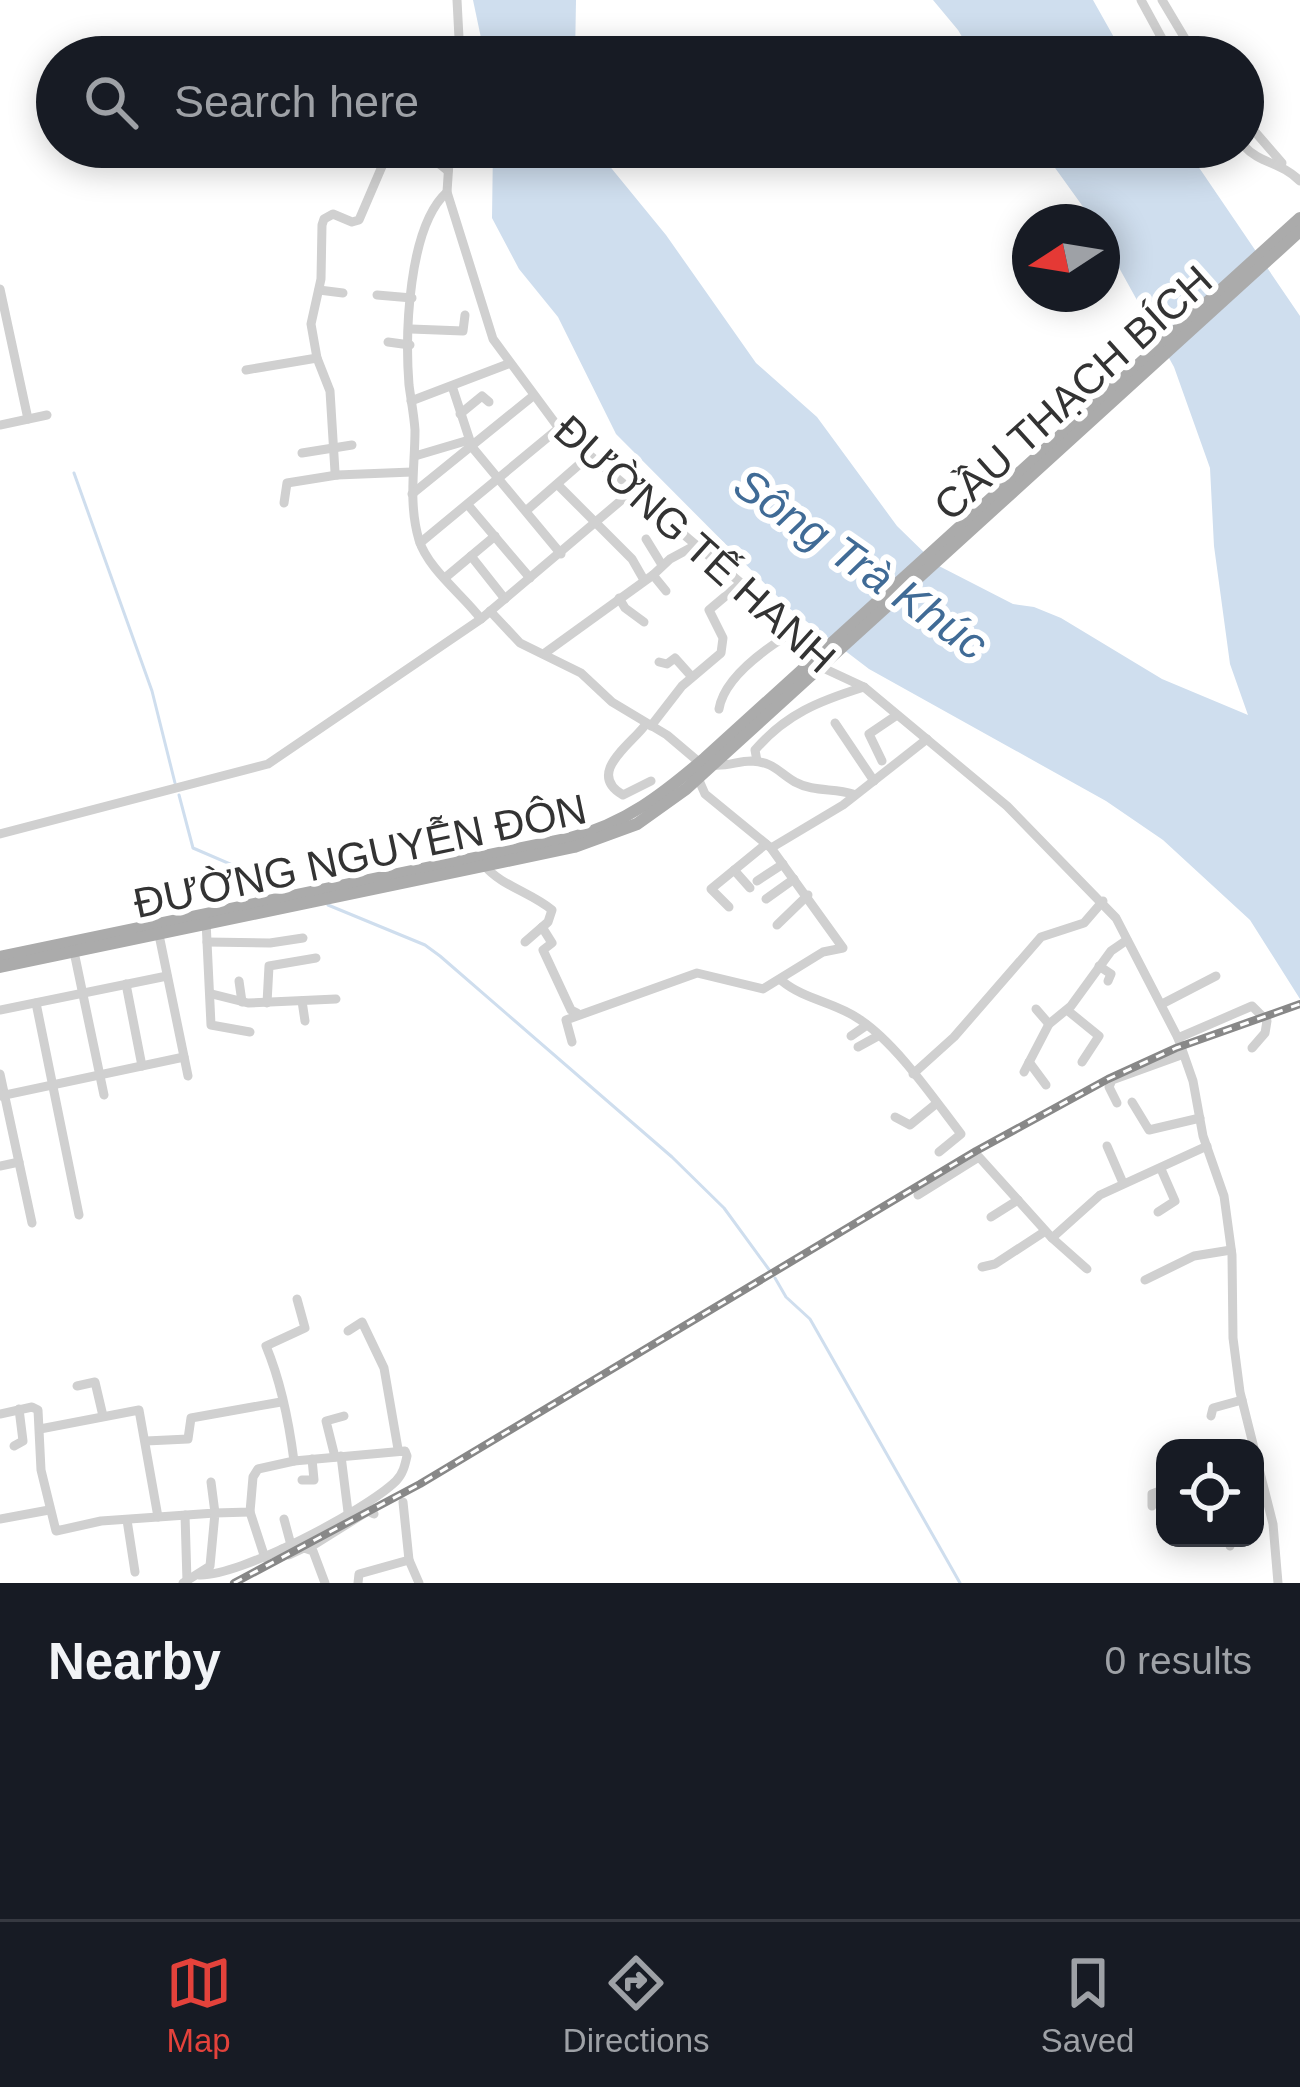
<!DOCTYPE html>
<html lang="en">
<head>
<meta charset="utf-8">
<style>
	:root { --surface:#171b24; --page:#242831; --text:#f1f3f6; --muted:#9ea1a6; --line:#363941; --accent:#e4423b }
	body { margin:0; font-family:Arial,sans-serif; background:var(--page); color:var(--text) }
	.controls { position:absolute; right:36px; bottom:36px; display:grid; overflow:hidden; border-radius:24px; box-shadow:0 6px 30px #0003 }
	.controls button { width:108px; height:108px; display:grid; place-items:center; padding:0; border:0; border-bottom:3px solid var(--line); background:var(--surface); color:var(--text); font:60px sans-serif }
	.compass { position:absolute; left:1012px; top:204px; width:108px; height:108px; border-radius:50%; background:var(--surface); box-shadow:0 6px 30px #0003; rotate:258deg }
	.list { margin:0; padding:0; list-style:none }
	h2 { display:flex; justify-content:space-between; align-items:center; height:156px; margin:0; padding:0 48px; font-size:51px }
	h2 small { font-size:39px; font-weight:400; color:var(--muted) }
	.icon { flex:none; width:66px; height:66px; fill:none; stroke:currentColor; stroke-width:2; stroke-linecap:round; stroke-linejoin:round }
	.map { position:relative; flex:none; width:1300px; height:1583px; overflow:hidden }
	.search { position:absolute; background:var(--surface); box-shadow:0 6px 30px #0003; left:36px; right:36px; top:36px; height:132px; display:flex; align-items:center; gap:30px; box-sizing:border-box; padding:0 42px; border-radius:66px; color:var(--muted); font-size:45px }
	.sheet { height:336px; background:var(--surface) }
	nav { display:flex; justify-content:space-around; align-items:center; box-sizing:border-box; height:168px; border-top:3px solid var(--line); background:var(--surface); font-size:33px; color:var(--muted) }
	nav a { display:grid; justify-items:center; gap:6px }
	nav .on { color:var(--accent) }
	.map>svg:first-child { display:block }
	.water { fill:#cfdeee }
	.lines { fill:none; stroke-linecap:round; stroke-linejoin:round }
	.stream { stroke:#cfdeee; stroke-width:3 }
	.minor { stroke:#d0d0d0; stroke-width:9 }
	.major { stroke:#ababab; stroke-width:12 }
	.rail-casing { stroke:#888; stroke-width:8 }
	.rail { stroke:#fff; stroke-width:3; stroke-dasharray:9; stroke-linecap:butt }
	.labels { text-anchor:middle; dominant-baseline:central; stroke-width:12; stroke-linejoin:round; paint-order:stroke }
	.street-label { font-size:42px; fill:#333; stroke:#fff }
	.water-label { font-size:45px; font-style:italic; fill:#406b96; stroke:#fff }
</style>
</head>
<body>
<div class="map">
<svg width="1300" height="1583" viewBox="0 0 1300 1583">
	<rect width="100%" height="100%" fill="#fff"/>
	<g class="water">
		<polygon points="473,0 576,0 575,57 485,57"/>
		<polygon points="933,0 1093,0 1125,57 974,57 958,30"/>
		<polygon points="493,147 594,147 666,235 756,363 817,417 897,526 937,565 1013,604 1034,607 1061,618 1162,679 1248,715 1230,664 1214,546 1210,468 1174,367 1102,237 1102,222 1094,222 1040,147 1185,147 1300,316 1300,999 1250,920 1163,840 1106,801 869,669 789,608 616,434 558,317 519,269 492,218"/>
	</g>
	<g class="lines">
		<g class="stream">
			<polyline points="74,473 152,691 175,783"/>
			<polyline points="179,795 193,848 286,888"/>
			<polyline points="328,905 425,945 440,956 672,1157 724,1208 770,1271"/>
			<polyline points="775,1278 786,1297 810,1319 960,1583"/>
		</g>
		<g class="minor">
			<polyline points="457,0 460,57"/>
			<polyline points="1141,0 1172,57"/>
			<polyline points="1162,0 1196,57"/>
			<polyline points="1243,118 1282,163"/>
			<path d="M1243 145C1261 165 1280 161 1300 181"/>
			<polyline points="450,147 447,192 493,339 561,431 766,604 821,667 864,687 1007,806 1116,918 1178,1038 1193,1081 1203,1136 1224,1196 1232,1255 1233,1338 1240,1392 1254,1448"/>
			<path d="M447 192C408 227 405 334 409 385 411 400 414 415 415 430 415 467 408 503 419 540 428 569 463 595 481 619"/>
			<polyline points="0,289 28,419"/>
			<polyline points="319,290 343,293"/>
			<polyline points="377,295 412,298"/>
			<polyline points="411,329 463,331 465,315"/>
			<polyline points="388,342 410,345"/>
			<polyline points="246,370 317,358"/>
			<polyline points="452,386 472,447 561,554"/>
			<polyline points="411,401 508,364"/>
			<polyline points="460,414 482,396 489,402"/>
			<polyline points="0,425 47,415"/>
			<polyline points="302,453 352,445"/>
			<polyline points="415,456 469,440"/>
			<path d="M412 472 337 475 335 472 330 391 317 358 311 324 321 279 322 225 324 219 333 214 352 222 359 220 389 150C411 144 431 156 448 171"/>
			<polyline points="558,485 632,559 644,580"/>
			<polyline points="412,494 533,396"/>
			<polyline points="284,503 287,483 337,475"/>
			<polyline points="468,505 530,578"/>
			<polyline points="527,510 589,456"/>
			<polyline points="646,539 662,565"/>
			<polyline points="420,543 559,428"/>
			<polyline points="471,556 505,599"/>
			<polyline points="653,575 666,591"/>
			<polyline points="446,577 495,536"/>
			<polyline points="619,598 625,608 644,622"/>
			<polyline points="490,611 520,643 581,673 612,702 667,735 700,763"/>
			<polyline points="545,653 653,575 670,559 696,545"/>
			<polyline points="659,662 667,664 675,658 692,677"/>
			<path d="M719 709C724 678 765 649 791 633"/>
			<polyline points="835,723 874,781"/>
			<path d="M646 724C632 744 585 773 623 795L651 781"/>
			<polyline points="651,726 682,686 721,653 723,638 709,610 741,583"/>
			<path d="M757 761 755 750C786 714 819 701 864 687"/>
			<polyline points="882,761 869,734 897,715"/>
			<path d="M712 765C726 767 738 761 751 761 774 762 778 772 795 782 813 792 834 788 853 794"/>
			<polyline points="0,834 268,764 481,619 631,492"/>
			<polyline points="771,848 843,805 927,739"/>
			<path d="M485 866C500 885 532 893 552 910L548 922 525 942"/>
			<polyline points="734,870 750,888"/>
			<polyline points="757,881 783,864"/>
			<polyline points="766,899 794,879"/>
			<polyline points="729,907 711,889 766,844"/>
			<polyline points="206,921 211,1025 250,1032"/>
			<polyline points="777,925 808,895"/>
			<polyline points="542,927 552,943 543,950 571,1010 577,1013"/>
			<polyline points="158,930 188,1076"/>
			<polyline points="207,942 270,943 303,938"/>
			<polyline points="73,947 104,1095"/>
			<polyline points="1099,966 1111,974 1108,981"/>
			<polyline points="239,981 242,1002"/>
			<path d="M782 981C805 1000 835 1002 859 1019 896 1043 934 1099 961 1134L939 1152"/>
			<polyline points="126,984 142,1066"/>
			<polyline points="212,994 248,1003 336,999"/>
			<polyline points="302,1001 305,1021"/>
			<polyline points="36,1003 79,1215"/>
			<polyline points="267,1003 269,966 316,958"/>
			<polyline points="1162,1004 1216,976"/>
			<polyline points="1036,1009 1049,1024"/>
			<polyline points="0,1010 167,976"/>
			<polyline points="1067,1010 1099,1036 1082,1062"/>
			<polyline points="851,1036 867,1025"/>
			<polyline points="1178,1038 1252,1006 1267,1021 1265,1033 1252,1048"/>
			<polyline points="572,1042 566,1020 697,973 763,989 823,952 843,948 771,848 705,794 698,778"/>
			<polyline points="858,1047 878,1036"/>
			<polyline points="1029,1062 1046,1085"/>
			<polyline points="1024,1072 1049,1024 1071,1006 1111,951 1127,940"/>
			<polyline points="0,1074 32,1223"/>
			<polyline points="913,1074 954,1037 1041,937 1084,923 1103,901"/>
			<polyline points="0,1096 184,1057"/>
			<polyline points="1132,1102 1149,1130 1200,1118"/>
			<polyline points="1117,1103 1109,1087 1112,1080 1181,1055"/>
			<polyline points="895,1117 910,1125 937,1103"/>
			<polyline points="1107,1146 1123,1183"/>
			<polyline points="0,1166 19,1162"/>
			<polyline points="918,1195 979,1157 1052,1238 1100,1195 1207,1146"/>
			<polyline points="1158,1212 1175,1201 1161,1169"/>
			<polyline points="991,1217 1018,1200"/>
			<polyline points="1052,1238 1087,1269"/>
			<polyline points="982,1267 995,1264 1044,1232"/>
			<polyline points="1145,1280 1194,1256 1231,1250"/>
			<polyline points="348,1331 362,1322 384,1368 398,1449"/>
			<polyline points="77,1386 95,1382 103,1416"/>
			<polyline points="0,1414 32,1407 38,1410 41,1470 56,1531 101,1521 215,1513 211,1482"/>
			<polyline points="1211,1416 1213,1408 1242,1400"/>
			<polyline points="40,1429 139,1410 158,1517"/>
			<polyline points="146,1441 188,1439 191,1418 281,1402"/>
			<polyline points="14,1446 23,1441 19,1409"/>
			<polyline points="1255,1453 1273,1524 1278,1583"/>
			<polyline points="341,1456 348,1512"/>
			<polyline points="335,1457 326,1421 344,1416"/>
			<path d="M294 1461C289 1422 281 1382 266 1346L305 1328 297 1299"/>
			<polyline points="302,1480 314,1480 312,1459"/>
			<polyline points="403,1502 409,1560 419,1583"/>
			<polyline points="1152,1506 1152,1494 1165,1489"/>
			<polyline points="250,1512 265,1558"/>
			<polyline points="185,1515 187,1581"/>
			<polyline points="0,1519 49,1510"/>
			<polyline points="284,1519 291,1545"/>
			<polyline points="127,1520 135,1572"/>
			<polyline points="1229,1538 1230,1546"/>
			<polyline points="1199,1542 1211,1538"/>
			<polyline points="309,1548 368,1511 374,1514"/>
			<polyline points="282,1549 289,1555 304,1548 313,1551 325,1583"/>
			<path d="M183 1583 210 1566 215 1513 250 1512 253 1477 258 1469 294 1461 405 1451 407 1456C405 1465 403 1474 396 1481 365 1511 239 1577 199 1575"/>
			<polyline points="358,1583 359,1574 409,1560"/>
		</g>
		<g class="major">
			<path d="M0 957 570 838C625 824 663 794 705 758L1300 218"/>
			<polyline points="0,967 574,847 637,824 686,789 1300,231"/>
		</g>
		<g class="rail-casing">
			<polyline id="rail" points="234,1583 420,1484 976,1151 1108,1079 1176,1048 1300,1004"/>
		</g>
		<use href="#rail" class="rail"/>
	</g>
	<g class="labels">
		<g class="street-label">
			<text transform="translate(1073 393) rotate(-42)">CẦU THẠCH BÍCH</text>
			<text transform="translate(695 544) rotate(42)">ĐƯỜNG TẾ HANH</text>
			<text transform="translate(360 856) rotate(-12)">ĐƯỜNG NGUYỄN ĐÔN</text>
		</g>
		<g class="water-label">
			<text transform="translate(861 564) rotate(35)">Sông Trà Khúc</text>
		</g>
	</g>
</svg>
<div class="controls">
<button><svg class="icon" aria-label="locate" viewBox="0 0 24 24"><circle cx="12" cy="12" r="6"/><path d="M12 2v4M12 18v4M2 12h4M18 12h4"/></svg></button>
</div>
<svg class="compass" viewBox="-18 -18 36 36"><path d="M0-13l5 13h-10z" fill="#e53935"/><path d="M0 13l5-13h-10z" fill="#9ea1a6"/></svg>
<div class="search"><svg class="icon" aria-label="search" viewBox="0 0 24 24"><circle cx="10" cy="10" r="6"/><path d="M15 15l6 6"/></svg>Search here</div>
</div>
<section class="sheet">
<h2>Nearby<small>0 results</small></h2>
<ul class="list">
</ul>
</section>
<nav>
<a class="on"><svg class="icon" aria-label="map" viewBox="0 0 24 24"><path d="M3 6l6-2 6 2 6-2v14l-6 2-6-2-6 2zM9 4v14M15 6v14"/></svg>Map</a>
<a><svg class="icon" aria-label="directions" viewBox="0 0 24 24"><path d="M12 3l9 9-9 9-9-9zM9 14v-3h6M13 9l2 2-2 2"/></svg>Directions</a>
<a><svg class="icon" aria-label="saved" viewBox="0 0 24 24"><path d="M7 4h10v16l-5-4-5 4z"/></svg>Saved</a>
</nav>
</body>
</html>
